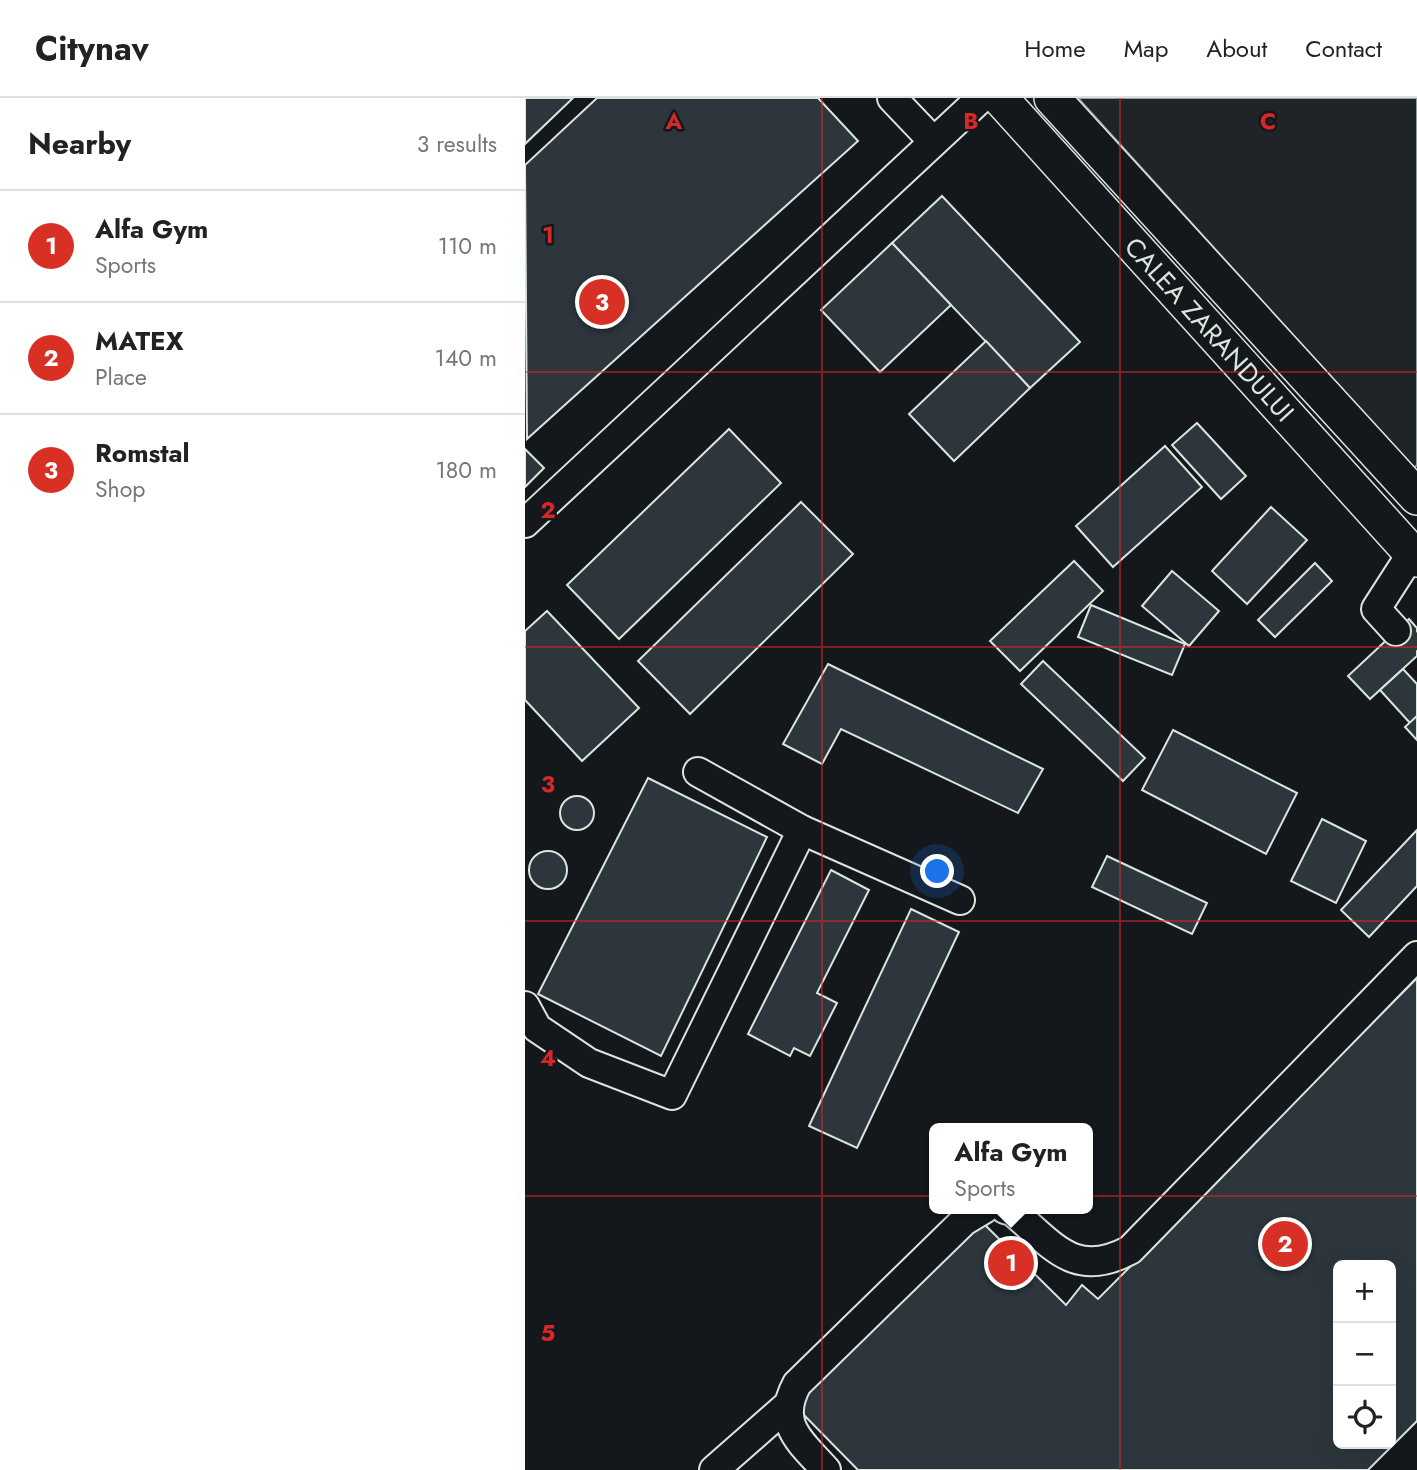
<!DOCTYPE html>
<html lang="en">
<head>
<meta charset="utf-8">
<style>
	:root { --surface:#fff; --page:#f6f6f6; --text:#222; --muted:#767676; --line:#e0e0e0; --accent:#d93025 }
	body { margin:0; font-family:Jost,sans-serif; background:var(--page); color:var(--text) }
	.controls { position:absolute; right:21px; bottom:21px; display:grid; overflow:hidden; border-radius:10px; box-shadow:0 7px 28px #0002 }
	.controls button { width:63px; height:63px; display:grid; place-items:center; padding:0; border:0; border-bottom:2px solid var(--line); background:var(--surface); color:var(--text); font:35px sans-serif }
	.you { position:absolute; left:413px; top:774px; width:24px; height:24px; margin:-18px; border:5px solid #fff; border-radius:50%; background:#1a73e8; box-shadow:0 0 0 10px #1a73e833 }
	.badge { display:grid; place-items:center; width:46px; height:46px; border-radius:50%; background:var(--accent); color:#fff; font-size:23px; font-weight:700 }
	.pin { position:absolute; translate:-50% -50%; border:4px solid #fff; box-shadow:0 2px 7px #0006 }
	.popup { position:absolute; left:404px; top:1025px; width:164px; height:91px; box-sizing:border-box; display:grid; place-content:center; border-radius:10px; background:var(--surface); filter:drop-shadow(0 2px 5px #0005); font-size:23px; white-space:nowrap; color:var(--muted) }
	.popup b { font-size:26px; color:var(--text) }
	.popup::after { content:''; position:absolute; left:50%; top:100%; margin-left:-14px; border:14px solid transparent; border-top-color:var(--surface) }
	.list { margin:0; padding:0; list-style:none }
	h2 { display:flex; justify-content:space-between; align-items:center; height:91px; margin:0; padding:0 28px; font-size:30px }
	h2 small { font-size:23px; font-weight:400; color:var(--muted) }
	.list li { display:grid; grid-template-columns:46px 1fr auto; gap:21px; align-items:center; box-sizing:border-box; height:112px; padding:0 28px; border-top:2px solid var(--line) }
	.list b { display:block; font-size:26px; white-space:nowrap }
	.list p { margin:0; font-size:23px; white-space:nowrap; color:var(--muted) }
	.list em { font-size:23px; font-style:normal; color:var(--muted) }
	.icon { flex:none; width:38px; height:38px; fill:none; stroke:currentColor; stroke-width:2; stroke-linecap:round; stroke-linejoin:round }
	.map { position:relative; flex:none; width:892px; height:1372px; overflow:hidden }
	header { display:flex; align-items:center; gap:42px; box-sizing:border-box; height:98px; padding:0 35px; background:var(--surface); border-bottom:2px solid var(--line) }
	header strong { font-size:33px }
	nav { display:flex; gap:38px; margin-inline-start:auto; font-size:24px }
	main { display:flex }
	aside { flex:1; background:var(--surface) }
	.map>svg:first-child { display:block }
	.green { fill:#202428; stroke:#939e99; stroke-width:2 }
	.building { fill:#2c363c; stroke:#d8e6dc; stroke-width:2; fill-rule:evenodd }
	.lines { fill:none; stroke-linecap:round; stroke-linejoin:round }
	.minor-tunnel { stroke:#313739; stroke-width:28; stroke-dasharray:28 14; stroke-linecap:butt }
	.minor-casing { stroke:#d8e6dc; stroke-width:32 }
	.major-casing { stroke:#d8e6dc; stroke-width:38 }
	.minor { stroke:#14181c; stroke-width:28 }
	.major { stroke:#14181c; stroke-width:35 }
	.grid { fill:none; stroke:#d62828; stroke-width:2; stroke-opacity:0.55 }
	.labels { text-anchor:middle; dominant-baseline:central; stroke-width:5; stroke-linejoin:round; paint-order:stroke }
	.street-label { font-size:26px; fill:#d8e6dc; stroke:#14181c }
	.grid-label { font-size:23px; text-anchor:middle; font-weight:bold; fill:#d62828; stroke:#14181c; stroke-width:5; stroke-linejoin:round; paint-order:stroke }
</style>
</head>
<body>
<header>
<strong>Citynav</strong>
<nav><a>Home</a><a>Map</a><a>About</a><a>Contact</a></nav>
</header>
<main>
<aside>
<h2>Nearby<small>3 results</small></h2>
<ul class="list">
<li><span class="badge">1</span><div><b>Alfa Gym</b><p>Sports</p></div><em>110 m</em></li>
<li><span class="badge">2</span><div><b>MATEX</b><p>Place</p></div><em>140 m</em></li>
<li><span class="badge">3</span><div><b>Romstal</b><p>Shop</p></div><em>180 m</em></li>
</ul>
</aside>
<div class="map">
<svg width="892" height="1372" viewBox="0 0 892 1372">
	<rect width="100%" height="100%" fill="#14181c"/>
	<polygon class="green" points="553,0 892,0 892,367 889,370"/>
	<g class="building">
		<polygon points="0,0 48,0 0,46"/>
		<polygon points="72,0 293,0 333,43 2,341 0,67"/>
		<polygon points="417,98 555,244 505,290 367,145"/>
		<polygon points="367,145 426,207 355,274 296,212"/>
		<polygon points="461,243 505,290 429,363 384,316"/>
		<polygon points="672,325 721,378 696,401 647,347"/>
		<polygon points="204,331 256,385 94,541 42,487"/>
		<polygon points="640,348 677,389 588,469 551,428"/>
		<polygon points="0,351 19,370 0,389"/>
		<polygon points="276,404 328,456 165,616 113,563"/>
		<polygon points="746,409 782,442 722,506 687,473"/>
		<polygon points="549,463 578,493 495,573 465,543"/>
		<polygon points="790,465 807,483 750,539 733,522"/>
		<polygon points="647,473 694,513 664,548 617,508"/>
		<polygon points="566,507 660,546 647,577 553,539"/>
		<polygon points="22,513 114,610 57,663 0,602 0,533"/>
		<polygon points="884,521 892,530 892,558 845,601 823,578"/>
		<polygon points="518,563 620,660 598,683 496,586"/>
		<polygon points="303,566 518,671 493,715 316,631 297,666 258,646"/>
		<polygon points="878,571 892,586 892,618 885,625 855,592"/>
		<polygon points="892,618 892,642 880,629"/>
		<polygon points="648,632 772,695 741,756 617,692"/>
		<polygon points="123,680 242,739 136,958 13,896"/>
		<circle cx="52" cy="715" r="17"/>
		<polygon points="797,721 841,743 811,805 766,783"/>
		<polygon points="892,732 892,788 844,839 816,812"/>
		<circle cx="23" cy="772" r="19"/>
		<polygon points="582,758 682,805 667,836 567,789"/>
		<polygon points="306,772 344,792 292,895 312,905 285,958 269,950 265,958 223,936"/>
		<polygon points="386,811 434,834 332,1050 284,1028"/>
		<path d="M892 880V1323L843 1372H333L269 1307 457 1124 541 1207 557 1187 573 1201ZM813 1167H866V1346H813Z"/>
	</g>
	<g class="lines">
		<polyline class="minor-tunnel" points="871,533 892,555"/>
		<g class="minor-casing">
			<g id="minor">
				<polyline points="367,0 408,43"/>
				<polyline points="0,425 456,0"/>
				<polyline points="871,533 851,511 887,455"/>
				<polyline points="173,674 277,732 435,802"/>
				<polyline points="0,908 12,930 64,965 147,997 277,732"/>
				<path d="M480 1111 487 1113C528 1147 549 1182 605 1152L892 858"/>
				<polyline points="189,1372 263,1307"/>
				<path d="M301 1372C276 1344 250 1326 272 1286L439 1123 459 1111"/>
			</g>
		</g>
		<g class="major-casing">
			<g id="major">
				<path id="s1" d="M475 0 892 461"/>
				<polyline points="527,0 892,399"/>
			</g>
		</g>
		<use href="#minor" class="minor"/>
		<use href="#major" class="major"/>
	</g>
	<path class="grid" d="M297 0V1372M595 0V1372M0 274H892M0 549H892M0 823H892M0 1098H892"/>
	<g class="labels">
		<g class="street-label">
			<text stroke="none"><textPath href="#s1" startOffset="312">CALEA ZARANDULUI</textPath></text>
		</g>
	</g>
	<g class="grid-label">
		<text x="149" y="31">A</text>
		<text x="446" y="31">B</text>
		<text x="743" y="31">C</text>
		<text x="23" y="145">1</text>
		<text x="23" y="420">2</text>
		<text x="23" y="694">3</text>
		<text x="23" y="968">4</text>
		<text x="23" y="1243">5</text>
	</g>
</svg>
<div class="controls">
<button>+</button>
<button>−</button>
<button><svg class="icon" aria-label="locate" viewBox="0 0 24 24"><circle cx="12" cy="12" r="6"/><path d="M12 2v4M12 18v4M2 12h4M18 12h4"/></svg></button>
</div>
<div class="you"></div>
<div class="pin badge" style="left:486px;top:1165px">1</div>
<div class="popup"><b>Alfa Gym</b>Sports</div>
<div class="pin badge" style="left:760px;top:1146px">2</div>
<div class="pin badge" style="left:77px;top:204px">3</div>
</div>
</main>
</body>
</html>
